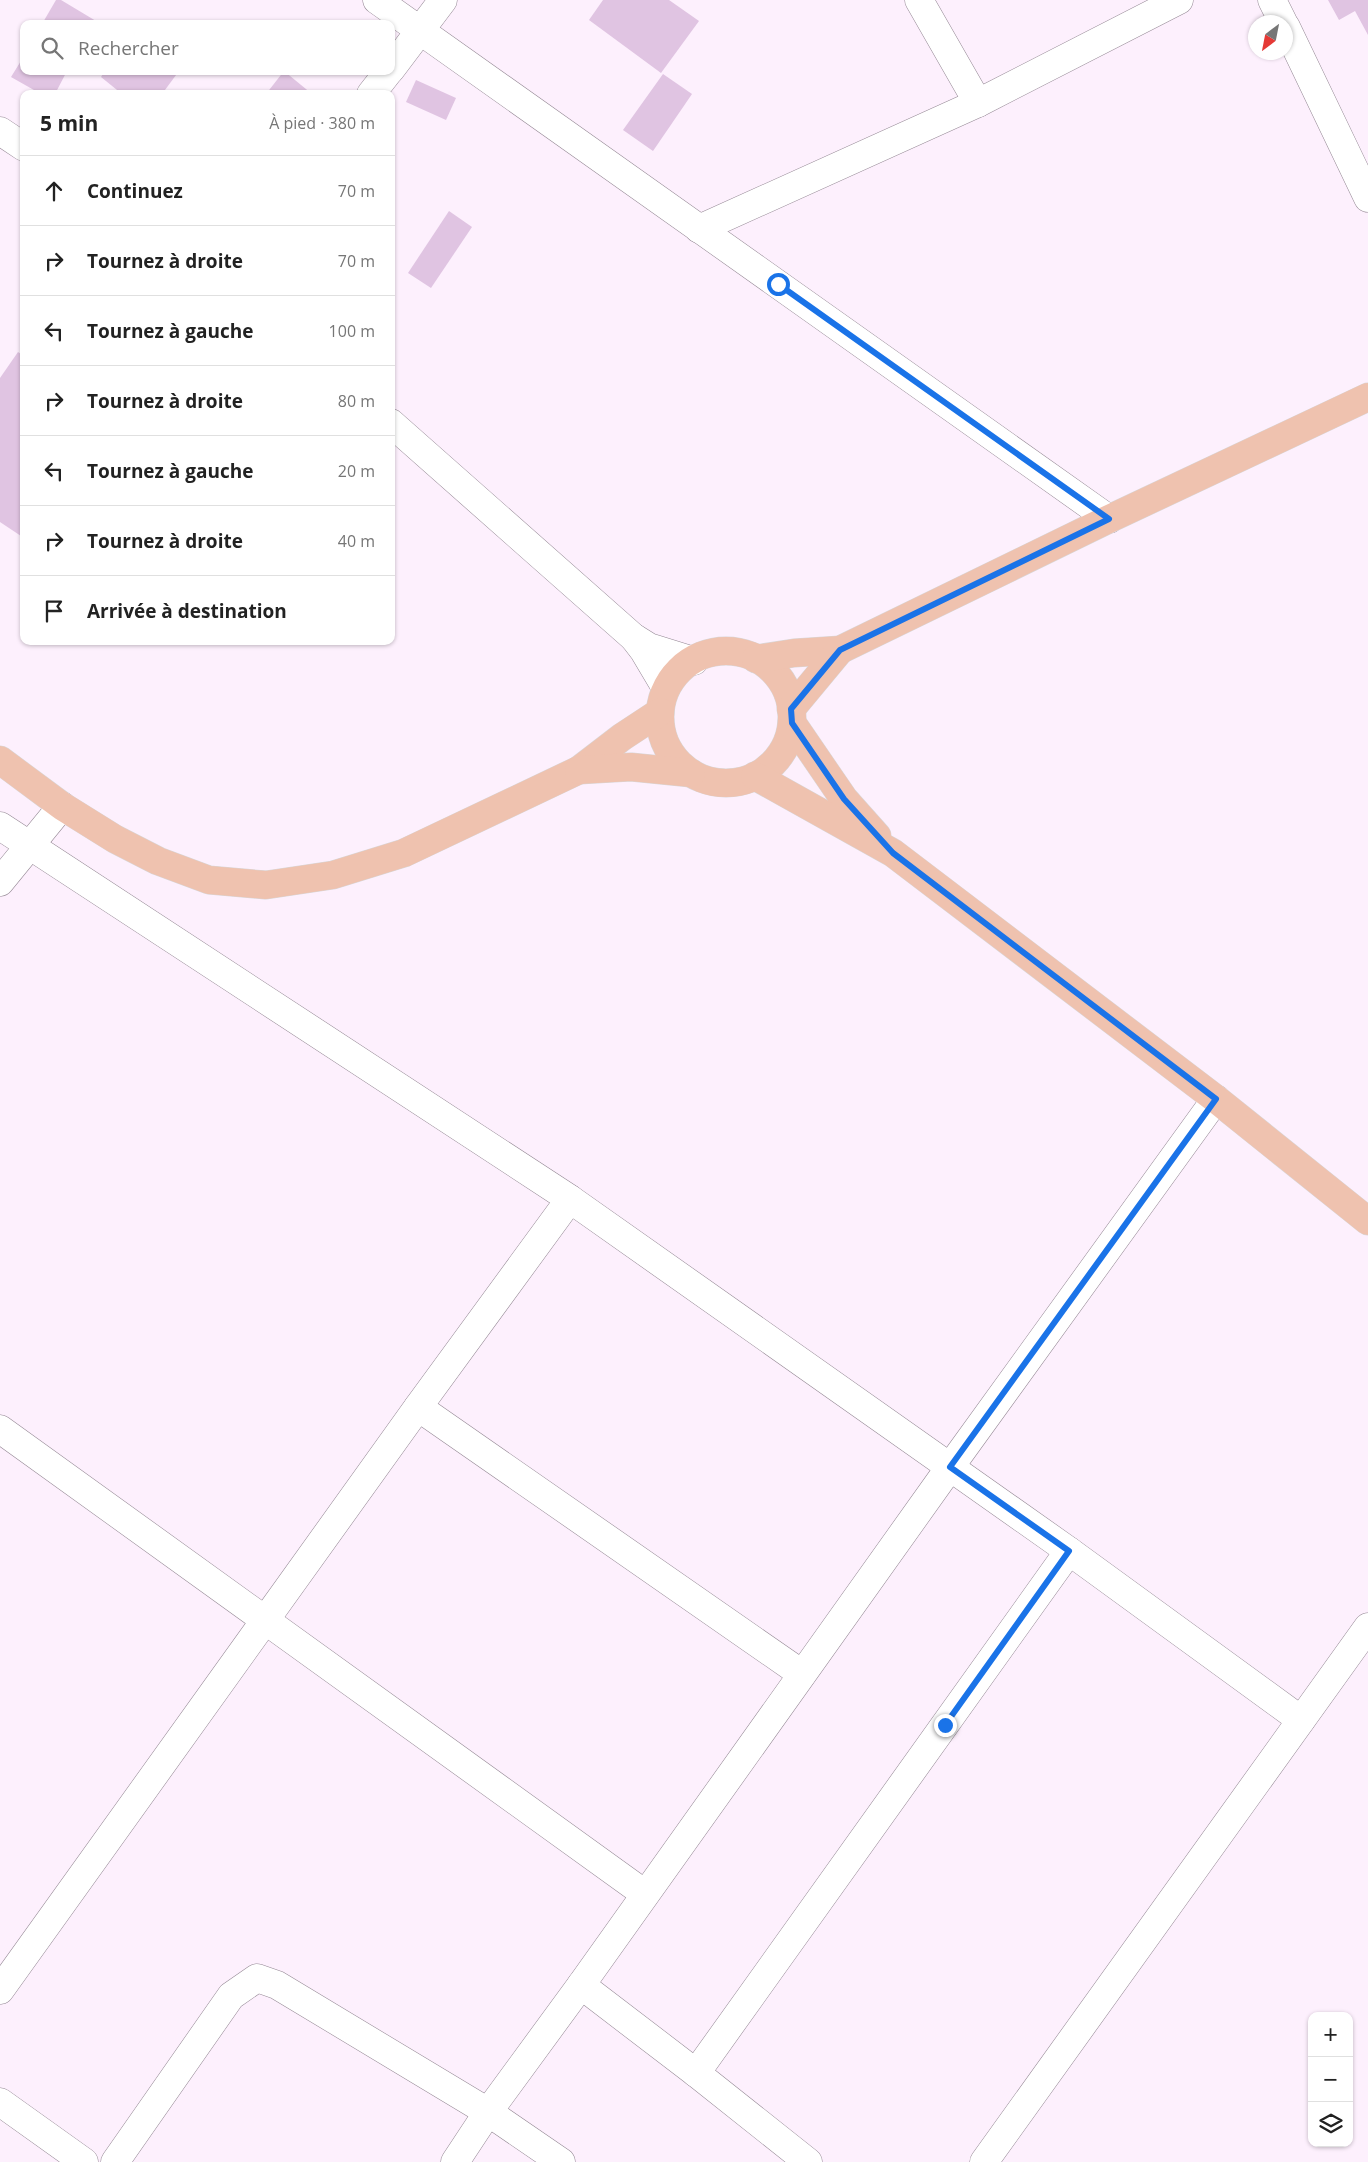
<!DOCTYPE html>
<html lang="fr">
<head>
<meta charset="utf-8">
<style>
	:root { --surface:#fff; --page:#f2f2f2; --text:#222; --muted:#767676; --line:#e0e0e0 }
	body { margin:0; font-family:"Open Sans",sans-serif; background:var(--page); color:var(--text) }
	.controls { position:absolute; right:15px; bottom:15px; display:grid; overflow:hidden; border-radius:10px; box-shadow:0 1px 4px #0004 }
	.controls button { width:45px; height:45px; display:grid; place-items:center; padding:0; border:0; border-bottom:1px solid var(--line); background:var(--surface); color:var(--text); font:25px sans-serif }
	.compass { position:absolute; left:1248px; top:15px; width:45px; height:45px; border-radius:50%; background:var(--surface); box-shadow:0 1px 4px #0004; rotate:212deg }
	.stop { position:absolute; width:15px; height:15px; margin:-11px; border:4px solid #1a73e8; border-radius:50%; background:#fff }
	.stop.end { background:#1a73e8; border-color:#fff; box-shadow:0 1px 5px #0008 }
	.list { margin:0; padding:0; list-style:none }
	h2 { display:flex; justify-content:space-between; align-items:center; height:65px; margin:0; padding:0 20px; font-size:21px }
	h2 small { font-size:16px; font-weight:400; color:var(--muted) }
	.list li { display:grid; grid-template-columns:32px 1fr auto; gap:15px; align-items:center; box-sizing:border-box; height:70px; padding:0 20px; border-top:1px solid var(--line) }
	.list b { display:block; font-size:19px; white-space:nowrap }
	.list em { font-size:16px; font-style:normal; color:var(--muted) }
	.icon { flex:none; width:28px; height:28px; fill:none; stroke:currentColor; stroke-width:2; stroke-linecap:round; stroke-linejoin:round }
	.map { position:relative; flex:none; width:1368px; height:2162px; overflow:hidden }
	.search { position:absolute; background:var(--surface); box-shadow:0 1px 4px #0004; left:20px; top:20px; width:375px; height:55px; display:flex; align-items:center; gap:12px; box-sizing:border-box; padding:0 18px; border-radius:10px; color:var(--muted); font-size:19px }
	.panel { position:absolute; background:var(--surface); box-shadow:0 1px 4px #0004; left:20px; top:90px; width:375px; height:555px; border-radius:10px }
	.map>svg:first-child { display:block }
	.building { fill:#e0c4e2 }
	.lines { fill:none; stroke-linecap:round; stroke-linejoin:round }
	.street-casing { stroke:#948894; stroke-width:29 }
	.primary-casing { stroke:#d8d7d8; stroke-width:29 }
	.street { stroke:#fff; stroke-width:28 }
	.primary { stroke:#efc2af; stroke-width:28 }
	.route { stroke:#1a73e8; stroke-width:6 }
</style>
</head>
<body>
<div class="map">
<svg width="1368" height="2162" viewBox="0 0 1368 2162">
	<rect width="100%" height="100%" fill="#fdf0fd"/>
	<g class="building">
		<polygon points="56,0 61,0 96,21 94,24 42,24"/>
		<polygon points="603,0 669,0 699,21 661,73 589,20"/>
		<polygon points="1328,0 1368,0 1368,35 1355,11 1339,20"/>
		<polygon points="24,56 24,71 67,71 55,94 41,94 11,77"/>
		<polygon points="105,71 179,71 162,94 122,94 101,77"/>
		<polygon points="284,71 312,94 266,94"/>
		<polygon points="663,74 692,94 653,151 623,130"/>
		<polygon points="416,80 456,98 446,120 406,102"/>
		<polygon points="449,211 472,227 431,288 408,273"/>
		<polygon points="18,352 24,356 24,538 0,522 0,378"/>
	</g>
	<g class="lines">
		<g class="street-casing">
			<g id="street">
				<polyline points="377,0 1109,519"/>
				<polyline points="919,0 978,103"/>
				<polyline points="1272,0 1283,22"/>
				<polyline points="1286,27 1368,198"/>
				<polyline points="391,69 443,0"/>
				<polyline points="371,94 389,71"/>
				<polyline points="0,131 24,147"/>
				<polyline points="699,229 978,103 1179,0"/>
				<polyline points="391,423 633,637 649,647 694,661"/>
				<polyline points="634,638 644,651 666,688"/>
				<polyline points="0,826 570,1199 1069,1551 1301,1720"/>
				<polyline points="0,882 62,806"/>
				<polyline points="418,1407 802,1674"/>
				<polyline points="0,1429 645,1894"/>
				<polyline points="581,1985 696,2073 808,2162"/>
				<polyline points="0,1990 418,1407 570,1199"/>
				<polyline points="696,2073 1069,1551"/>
				<polyline points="0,2102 84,2162"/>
				<polyline points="115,2162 231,1996 257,1978 277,1985 488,2112 561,2162"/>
				<polyline points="455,2162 488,2112 581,1985 950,1467 1216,1099"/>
				<polyline points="984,2162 1368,1627"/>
			</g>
		</g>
		<g class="primary-casing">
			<g id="primary">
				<circle cx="726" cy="717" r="66"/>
				<polyline points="756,659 794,653 840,650 1109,519 1368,397"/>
				<polyline points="791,709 840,650"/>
				<polyline points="792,723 844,799 877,836"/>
				<polyline points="0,760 62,806 115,839 158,861 209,880 266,885 333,875 404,853 579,770 622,737 660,712"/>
				<polyline points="579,770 631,767 691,773"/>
				<polyline points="755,776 893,853 1216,1099 1368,1221"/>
			</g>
		</g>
		<use href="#street" class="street"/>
		<use href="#primary" class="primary"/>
	</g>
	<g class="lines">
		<polyline class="route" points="778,284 1109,519 840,650 791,709 792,723 844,799 893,853 1216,1099 950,1467 1069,1551 945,1725"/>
	</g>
</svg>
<div class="controls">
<button>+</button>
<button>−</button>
<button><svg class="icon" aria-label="layers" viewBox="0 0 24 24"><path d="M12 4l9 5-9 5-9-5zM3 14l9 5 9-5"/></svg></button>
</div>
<svg class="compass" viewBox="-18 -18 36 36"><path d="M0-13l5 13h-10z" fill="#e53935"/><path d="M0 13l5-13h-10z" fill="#767676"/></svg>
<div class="stop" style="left:778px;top:284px"></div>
<div class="stop end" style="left:945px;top:1725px"></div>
<div class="search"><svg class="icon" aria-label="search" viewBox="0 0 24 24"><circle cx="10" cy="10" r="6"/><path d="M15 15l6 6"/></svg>Rechercher</div>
<section class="panel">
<h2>5 min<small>À pied · 380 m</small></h2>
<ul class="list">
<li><svg class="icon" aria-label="ahead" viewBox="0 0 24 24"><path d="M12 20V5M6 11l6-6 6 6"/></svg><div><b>Continuez</b></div><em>70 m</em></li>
<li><svg class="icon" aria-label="right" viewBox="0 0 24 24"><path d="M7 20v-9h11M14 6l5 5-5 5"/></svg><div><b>Tournez à droite</b></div><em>70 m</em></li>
<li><svg class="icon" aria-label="left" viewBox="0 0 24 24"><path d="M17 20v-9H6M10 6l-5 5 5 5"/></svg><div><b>Tournez à gauche</b></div><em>100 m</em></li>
<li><svg class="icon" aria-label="right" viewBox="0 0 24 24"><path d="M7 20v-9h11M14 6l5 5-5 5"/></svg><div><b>Tournez à droite</b></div><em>80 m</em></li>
<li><svg class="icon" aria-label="left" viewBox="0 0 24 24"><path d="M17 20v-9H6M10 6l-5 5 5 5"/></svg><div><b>Tournez à gauche</b></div><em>20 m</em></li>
<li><svg class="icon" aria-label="right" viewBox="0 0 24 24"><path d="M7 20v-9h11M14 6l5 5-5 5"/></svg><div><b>Tournez à droite</b></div><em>40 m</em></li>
<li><svg class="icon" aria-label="arrive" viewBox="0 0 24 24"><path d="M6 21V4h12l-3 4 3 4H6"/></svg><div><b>Arrivée à destination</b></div></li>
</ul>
</section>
</div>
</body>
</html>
